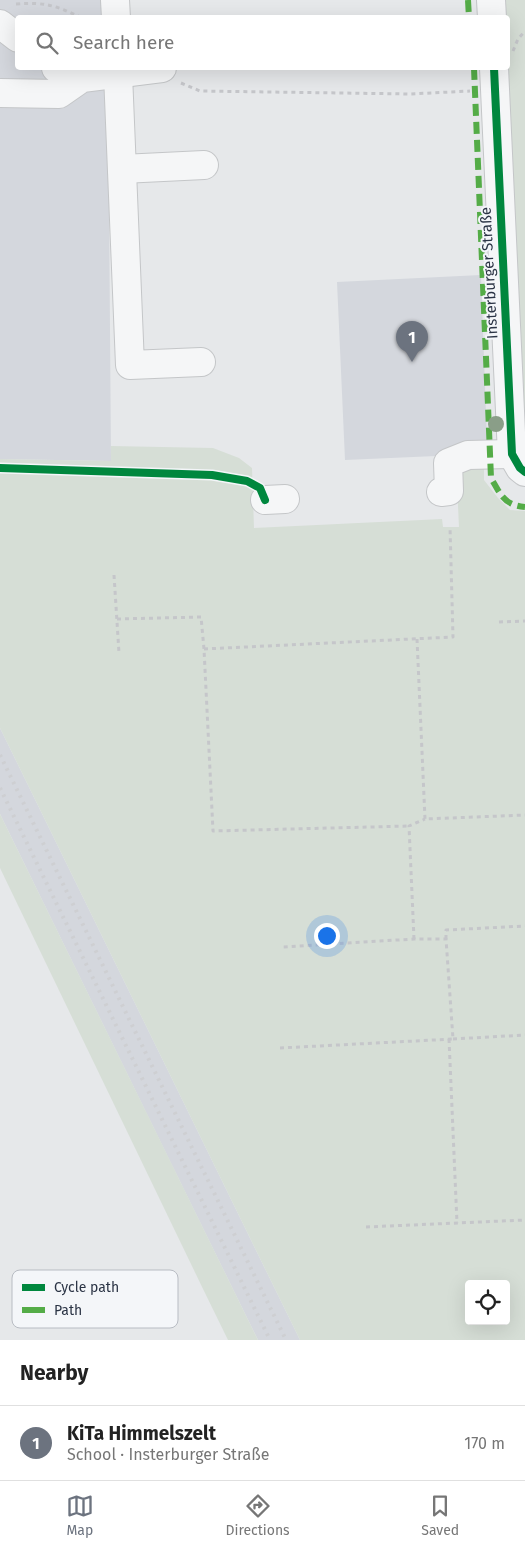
<!DOCTYPE html>
<html lang="en">
<head>
<meta charset="utf-8">
<style>
	:root { --surface:#fff; --page:#f6f6f6; --text:#222; --muted:#767676; --line:#e0e0e0; --accent:#6c737f }
	body { margin:0; font-family:"Fira Sans",sans-serif; background:var(--page); color:var(--text) }
	.controls { position:absolute; right:15px; bottom:15px; display:grid; overflow:hidden; border-radius:5px; box-shadow:0 5px 20px #0002 }
	.controls button { width:45px; height:45px; display:grid; place-items:center; padding:0; border:0; border-bottom:1px solid var(--line); background:var(--surface); color:var(--text); font:25px sans-serif }
	.you { position:absolute; left:326px; top:935px; width:18px; height:18px; margin:-12px; border:4px solid #fff; border-radius:50%; background:#1a73e8; box-shadow:0 0 0 8px #1a73e833 }
	.badge { display:grid; place-items:center; width:32px; height:32px; border-radius:50%; background:var(--accent); color:#fff; font-size:16px; font-weight:700 }
	.pin { position:absolute; translate:-50% -41px; filter:drop-shadow(0 1px 2px #0008) }
	.pin::after { content:''; position:absolute; top:26px; width:18px; height:15px; background:inherit; clip-path:polygon(0 0,100% 0,50% 100%) }
	.list { margin:0; padding:0; list-style:none }
	h2 { display:flex; justify-content:space-between; align-items:center; height:65px; margin:0; padding:0 20px; font-size:21px }
	h2 small { font-size:16px; font-weight:400; color:var(--muted) }
	.list li { display:grid; grid-template-columns:32px 1fr auto; gap:15px; align-items:center; box-sizing:border-box; height:75px; padding:0 20px; border-top:1px solid var(--line) }
	.list b { display:block; font-size:19px; white-space:nowrap }
	.list p { margin:0; font-size:16px; white-space:nowrap; color:var(--muted) }
	.list em { font-size:16px; font-style:normal; color:var(--muted) }
	.icon { flex:none; width:28px; height:28px; fill:none; stroke:currentColor; stroke-width:2; stroke-linecap:round; stroke-linejoin:round }
	.map { position:relative; flex:none; width:525px; height:1340px; overflow:hidden }
	.search { position:absolute; background:var(--surface); box-shadow:0 5px 20px #0002; left:15px; right:15px; top:15px; height:55px; display:flex; align-items:center; gap:12px; box-sizing:border-box; padding:0 18px; border-radius:5px; color:var(--muted); font-size:19px }
	.sheet { height:140px; background:var(--surface) }
	nav { display:flex; justify-content:space-around; align-items:center; box-sizing:border-box; height:70px; border-top:1px solid var(--line); background:var(--surface); font-size:14px; color:var(--muted) }
	nav a { display:grid; justify-items:center; gap:2px }
	nav .on { color:var(--accent) }
	.map>svg:first-child { display:block }
	.built { fill:#d4d7dd }
	.green { fill:#d6ded6; fill-rule:evenodd }
	.lines { fill:none; stroke-linecap:round; stroke-linejoin:round }
	.minor-casing { stroke:#c4c6c8; stroke-width:30 }
	.path { stroke:#c5c6ca; stroke-width:3; stroke-dasharray:4 4; stroke-linecap:butt }
	.minor { stroke:#f5f6f7; stroke-width:28 }
	.rail { stroke:#cecfd2; stroke-width:4; stroke-dasharray:2.5 5; stroke-linecap:butt }
	.quiet { stroke:#54ac47; stroke-width:6; stroke-dasharray:12 6; stroke-linecap:butt }
	.cycleway-casing { stroke:#f4f6f9; stroke-width:11 }
	.cycleway { stroke:#00873e; stroke-width:8 }
	.tree { fill:#8a9e88 }
	.labels { text-anchor:middle; dominant-baseline:central; stroke-width:4; stroke-linejoin:round; paint-order:stroke }
	.street-label { font-size:15px; fill:#2b3445; stroke:#f4f6f9 }
	.key { fill:#f4f6f9; stroke:#b8bcc3; stroke-width:1 }
	.key-label { font-size:14px; fill:#2b3445 }
</style>
</head>
<body>
<div class="map">
<svg width="525" height="1340" viewBox="0 0 525 1340">
	<rect width="100%" height="100%" fill="#e6e8ea"/>
	<g class="built">
		<polygon points="0,0 122,0 123,17 18,18 18,68 108,68 111,461 0,459"/>
		<polygon points="481,275 487,442 471,443 436,456 345,460 337,282"/>
		<polygon points="0,728 300,1340 258,1340 165,1151 0,814"/>
	</g>
	<g class="green">
		<polygon points="503,0 525,0 525,434 520,430 508,68 508,18 504,17"/>
		<path d="M111 446 213 448 239 458 252 468 254 528 442 519 443 527H459L457 484 462 467H484V480L498 498 510 510 525 511V1340H300L0 728V459L111 461ZM469 1284H506V1321H469Z"/>
		<polygon points="0,814 258,1340 228,1340 204,1291 0,868"/>
	</g>
	<g class="lines">
		<g class="minor-casing">
			<g id="minor">
				<polyline points="115,0 116,18"/>
				<polyline points="491,0 492,18"/>
				<polyline points="0,24 18,38"/>
				<polyline points="56,68 82,78"/>
				<polyline points="494,68 512,454 520,468 525,472"/>
				<polyline points="118,74 130,365 201,362"/>
				<polyline points="0,93 59,94 82,78 162,68"/>
				<polyline points="122,169 204,165"/>
				<polyline points="441,492 449,491 448,463 468,455 512,454"/>
				<polyline points="265,500 285,499"/>
			</g>
		</g>
		<g class="path">
			<path d="M16 4C45 2 55 5 82 18"/>
			<polyline points="513,51 518,39 525,31"/>
			<polyline points="181,83 200,91 411,94 470,91"/>
			<polyline points="114,575 119,653"/>
			<polyline points="117,619 201,617 204,649 213,831 409,826"/>
			<polyline points="499,622 525,621"/>
			<polyline points="417,639 425,819 525,815"/>
			<polyline points="204,649 453,637 450,527"/>
			<polyline points="414,939 409,826 425,819"/>
			<polyline points="446,939 446,930 525,926"/>
			<polyline points="449,1039 457,1223"/>
			<polyline points="453,1039 525,1035"/>
			<polyline points="280,1048 453,1039 446,939 414,939 282,947"/>
			<polyline points="366,1227 525,1220"/>
		</g>
		<use href="#minor" class="minor"/>
		<g class="rail">
			<polyline points="0,755 286,1340"/>
			<polyline points="0,788 270,1340"/>
		</g>
		<g class="quiet">
			<polyline points="468,0 469,18"/>
			<path d="M474 68 491 478C501 495 504 505 525 507"/>
		</g>
		<g class="cycleway-casing">
			<g id="cycleway">
				<polyline points="494,68 512,454 520,468 525,472"/>
				<polyline points="0,468 212,475 247,481 260,488 265,500"/>
			</g>
		</g>
		<use href="#cycleway" class="cycleway"/>
	</g>
	<circle class="tree" cx="496" cy="424" r="8"/>
	<g class="labels">
		<g class="street-label">
			<text transform="translate(489 273) rotate(-93)">Insterburger Straße</text>
		</g>
	</g>
	<rect x="12" y="1270" width="166" height="58" rx="8" class="key"/>
	<rect x="22" y="1284" width="23" height="7" fill="#00873e"/>
	<rect x="22" y="1307" width="23" height="6" fill="#54ac47"/>
	<g class="key-label">
		<text x="54" y="1292">Cycle path</text>
		<text x="54" y="1315">Path</text>
	</g>
</svg>
<div class="controls">
<button><svg class="icon" aria-label="locate" viewBox="0 0 24 24"><circle cx="12" cy="12" r="6"/><path d="M12 2v4M12 18v4M2 12h4M18 12h4"/></svg></button>
</div>
<div class="you"></div>
<div class="pin badge" style="left:412px;top:362px">1</div>
<div class="search"><svg class="icon" aria-label="search" viewBox="0 0 24 24"><circle cx="10" cy="10" r="6"/><path d="M15 15l6 6"/></svg>Search here</div>
</div>
<section class="sheet">
<h2>Nearby<small></small></h2>
<ul class="list">
<li><span class="badge">1</span><div><b>KiTa Himmelszelt</b><p>School · Insterburger Straße</p></div><em>170 m</em></li>
</ul>
</section>
<nav>
<a class="on"><svg class="icon" aria-label="map" viewBox="0 0 24 24"><path d="M3 6l6-2 6 2 6-2v14l-6 2-6-2-6 2zM9 4v14M15 6v14"/></svg>Map</a>
<a><svg class="icon" aria-label="directions" viewBox="0 0 24 24"><path d="M12 3l9 9-9 9-9-9zM9 14v-3h6M13 9l2 2-2 2"/></svg>Directions</a>
<a><svg class="icon" aria-label="saved" viewBox="0 0 24 24"><path d="M7 4h10v16l-5-4-5 4z"/></svg>Saved</a>
</nav>
</body>
</html>
